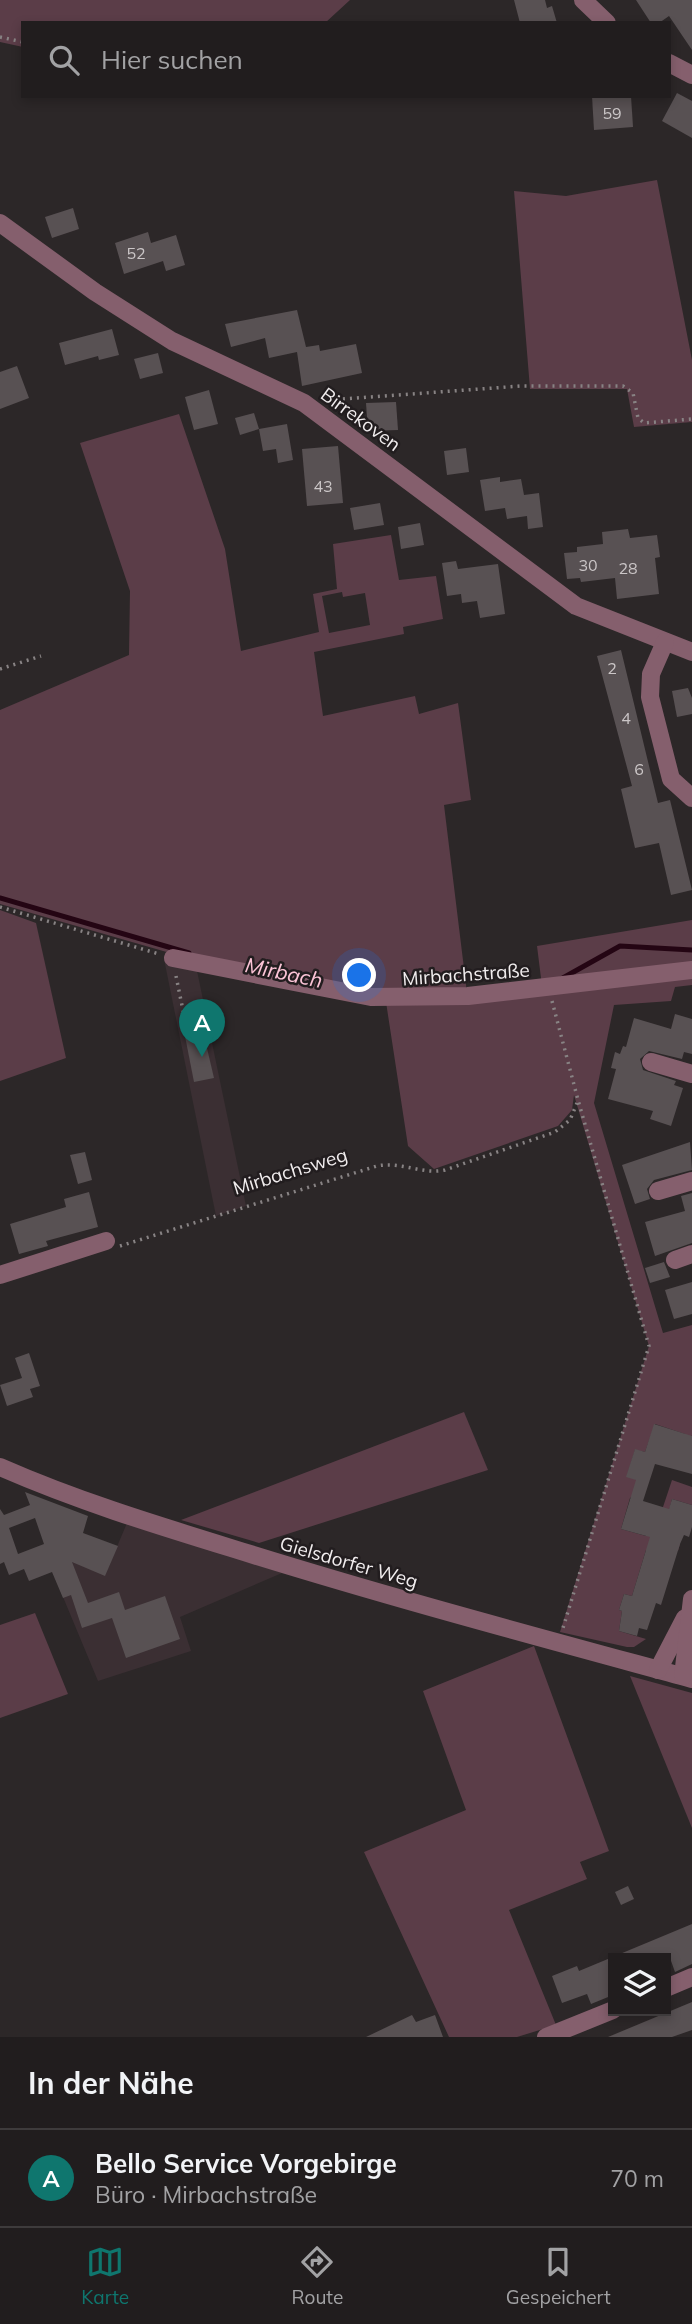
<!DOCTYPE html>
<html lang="de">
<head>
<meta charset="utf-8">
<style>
	:root { --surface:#211d1e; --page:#292627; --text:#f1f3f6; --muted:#a2a2a4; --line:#3e3b3c; --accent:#0f766e }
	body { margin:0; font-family:Mulish,sans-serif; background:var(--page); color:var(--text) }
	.controls { position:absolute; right:21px; bottom:21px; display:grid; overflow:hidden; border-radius:0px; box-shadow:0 4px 10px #0003 }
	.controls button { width:63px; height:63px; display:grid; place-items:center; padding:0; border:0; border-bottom:2px solid var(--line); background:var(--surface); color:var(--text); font:35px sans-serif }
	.you { position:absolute; left:360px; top:976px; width:24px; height:24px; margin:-18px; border:5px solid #fff; border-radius:50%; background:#1a73e8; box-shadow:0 0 0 10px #1a73e833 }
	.badge { display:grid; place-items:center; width:46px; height:46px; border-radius:50%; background:var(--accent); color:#fff; font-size:23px; font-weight:700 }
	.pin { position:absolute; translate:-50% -58px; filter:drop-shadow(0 2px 4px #0008) }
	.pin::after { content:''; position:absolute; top:37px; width:24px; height:21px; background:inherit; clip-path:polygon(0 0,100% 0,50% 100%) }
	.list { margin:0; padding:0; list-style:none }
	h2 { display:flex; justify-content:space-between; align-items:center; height:91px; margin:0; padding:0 28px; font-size:30px }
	h2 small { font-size:23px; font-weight:400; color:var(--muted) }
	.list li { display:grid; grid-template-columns:46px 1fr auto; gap:21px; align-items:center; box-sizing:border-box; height:98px; padding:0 28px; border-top:2px solid var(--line) }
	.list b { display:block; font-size:26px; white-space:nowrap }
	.list p { margin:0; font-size:23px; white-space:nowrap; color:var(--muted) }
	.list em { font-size:23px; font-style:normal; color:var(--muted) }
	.icon { flex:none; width:38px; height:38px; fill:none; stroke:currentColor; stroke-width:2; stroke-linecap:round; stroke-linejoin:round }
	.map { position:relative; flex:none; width:692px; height:2037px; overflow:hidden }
	.search { position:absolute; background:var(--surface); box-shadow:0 4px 10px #0003; left:21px; right:21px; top:21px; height:77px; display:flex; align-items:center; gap:18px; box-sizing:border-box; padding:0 24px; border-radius:0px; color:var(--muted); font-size:26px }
	.sheet { height:189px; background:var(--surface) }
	nav { display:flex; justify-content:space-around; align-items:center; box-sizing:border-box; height:98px; border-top:2px solid var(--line); background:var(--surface); font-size:19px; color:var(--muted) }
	nav a { display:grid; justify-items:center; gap:4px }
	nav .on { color:var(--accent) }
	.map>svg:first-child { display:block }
	.built { fill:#3b2f33 }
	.green { fill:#5b3d48; fill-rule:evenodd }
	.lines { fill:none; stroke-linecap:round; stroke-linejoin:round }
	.stream { stroke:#240513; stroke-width:5 }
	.building { fill:#585153; fill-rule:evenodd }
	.path { stroke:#888384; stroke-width:3.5; stroke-dasharray:2 5; stroke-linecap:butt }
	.minor { stroke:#855f6d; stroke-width:18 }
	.labels { text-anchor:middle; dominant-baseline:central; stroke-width:5; stroke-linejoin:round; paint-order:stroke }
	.number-label { font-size:16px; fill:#cbc6c7 }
	.street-label { font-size:19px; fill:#f1edee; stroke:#221d1f }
	.water-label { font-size:21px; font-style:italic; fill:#fcc4d7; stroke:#221d1f }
</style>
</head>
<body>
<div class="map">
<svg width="692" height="2037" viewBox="0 0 692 2037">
	<rect width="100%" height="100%" fill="#2c2728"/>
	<g class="built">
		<polygon points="164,959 196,966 246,1206 216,1216"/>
		<polygon points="127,1523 282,1573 180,1617 191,1651 98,1681 43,1549 105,1575"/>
	</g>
	<g class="green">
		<polygon points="0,0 350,0 325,23 23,23 23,47 0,42"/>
		<polygon points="657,180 692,360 692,422 634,427 627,389 530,389 514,191 566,196"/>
		<path d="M179 414 225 549 241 651 319 632 313 594 337 589 333 544 391 535 399 580 436 576 443 619 403 627 404 634 314 652 323 716 415 696 419 714 458 703 471 800 444 805 467 993 389 997 177 955 0 904V710L129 655 130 591 80 443ZM342 592 343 597 365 593 370 625 329 633 322 596Z"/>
		<polygon points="0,910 36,923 66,1058 0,1081"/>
		<polygon points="692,920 692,968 542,986 537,946"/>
		<polygon points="692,976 692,985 675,987 671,1001 614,1005 594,1103 663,1333 692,1325 692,1435 684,1460 677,1463 685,1434 655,1424 645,1452 635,1450 627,1476 648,1484 630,1498 621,1529 646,1536 663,1507 672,1480 692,1487 692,1505 672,1499 662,1538 680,1544 678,1551 664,1547 661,1554 646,1550 632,1596 624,1594 619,1610 622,1611 619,1631 646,1639 634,1647 627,1647 560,1632 649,1346 574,1095 572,1110 558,1126 434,1169 408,1146 386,1002"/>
		<polygon points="464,1412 488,1470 259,1543 181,1520"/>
		<polygon points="35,1613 68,1694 0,1718 0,1625"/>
		<polygon points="534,1646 609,1851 580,1862 587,1879 509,1910 556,2025 517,2037 449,2037 364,1852 466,1810 423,1691"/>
		<polygon points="630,1676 692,1693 692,1828"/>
	</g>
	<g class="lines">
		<g class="stream">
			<polyline points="0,898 189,953"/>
			<polyline points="561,979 620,946 692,950"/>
		</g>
	</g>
	<g class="building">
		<polygon points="514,0 545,0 547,8 552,6 557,23 520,23"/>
		<polygon points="636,0 692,0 692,50 669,16 659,23 651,23"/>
		<polygon points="677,93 692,101 692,138 662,121"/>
		<polygon points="592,96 631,96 633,127 594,130"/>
		<polygon points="73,208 79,229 52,238 45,217"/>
		<polygon points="148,232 151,243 176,235 185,265 166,271 163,261 124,274 115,243"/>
		<polygon points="297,310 306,347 319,345 320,351 356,344 362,373 302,386 297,352 269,358 265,338 231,347 225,324"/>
		<polygon points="112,329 119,355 99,360 98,356 65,365 59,343"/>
		<polygon points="158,353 163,373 140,379 134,359"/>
		<polygon points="17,366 29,398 0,409 0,372"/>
		<polygon points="209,390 218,424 194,430 185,397"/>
		<polygon points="396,402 398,430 368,431 366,403"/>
		<polygon points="254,413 259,429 240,435 235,418"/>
		<polygon points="287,424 293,460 278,463 276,449 263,451 259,429"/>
		<polygon points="338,446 343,503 307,506 302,449"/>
		<polygon points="466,448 469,472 447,475 444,451"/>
		<polygon points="500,477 500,482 521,479 524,495 539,493 543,527 528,529 527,516 507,519 505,508 485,511 480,480"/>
		<polygon points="380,503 384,525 354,530 350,508"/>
		<polygon points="420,523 424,545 401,549 398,527"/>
		<polygon points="628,529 630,538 657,535 660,557 655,558 659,594 617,599 615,578 581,582 580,578 567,579 564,553 577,552 577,547 603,544 602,532"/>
		<polygon points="456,561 458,569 498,564 505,614 480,618 477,601 462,603 461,594 447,596 442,563"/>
		<polygon points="621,650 658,803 670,800 692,890 671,895 659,843 635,848 621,789 632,786 597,656"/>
		<polygon points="688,688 692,698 692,714 677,717 672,691"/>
		<polygon points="675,1014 692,1019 692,1054 684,1052 682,1059 649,1051 640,1059 643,1070 676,1081 674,1085 683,1088 671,1126 650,1119 653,1111 608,1099 616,1069 611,1068 615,1052 620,1054 623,1046 626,1047 634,1018 671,1029"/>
		<polygon points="202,1027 214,1078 194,1082 184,1031"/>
		<polygon points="690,1142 692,1170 654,1180 647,1189 650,1199 635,1204 622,1165"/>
		<polygon points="85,1152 92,1180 78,1184 70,1155"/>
		<polygon points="89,1192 98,1227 46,1241 48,1246 19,1254 10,1224 66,1207 64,1199"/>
		<polygon points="692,1193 692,1243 655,1256 645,1222 685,1211 681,1196"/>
		<polygon points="664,1262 670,1277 650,1283 645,1268"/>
		<polygon points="692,1282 692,1314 674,1319 665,1290"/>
		<polygon points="29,1353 40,1386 30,1389 33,1397 7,1406 0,1385 22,1378 15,1358"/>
		<polygon points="654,1424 692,1436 692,1474 655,1464 643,1501 669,1509 672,1499 692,1505 692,1527 689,1537 684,1535 680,1544 661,1605 656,1603 647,1630 639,1628 637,1636 619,1631 622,1611 619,1610 624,1594 632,1596 650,1537 621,1529 636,1480 626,1477 635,1449 645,1452"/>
		<path d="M25 1492 88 1516 83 1533 118 1546 105 1576 72 1562 88 1603 119 1592 125 1610 165 1596 180 1639 126 1658 112 1618 82 1628 71 1595 63 1598 52 1572 29 1581 24 1569 9 1575 4 1562 0 1564V1509L4 1515 30 1505ZM35 1518 44 1544 18 1554 9 1528Z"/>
		<polygon points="628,1886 634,1899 621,1905 615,1892"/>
		<polygon points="692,1924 692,1964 675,1972 670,1958 613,1958 613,1995 591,2004 587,1994 562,2003 552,1976 577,1966 579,1971"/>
		<polygon points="692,2002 692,2030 672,2037 608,2037"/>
		<polygon points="412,2015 416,2022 435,2015 443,2037 366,2037"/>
	</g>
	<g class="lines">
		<g class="path">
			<polyline points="0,37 23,42"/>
			<polyline points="345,96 368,96"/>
			<polyline points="329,400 521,386 623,386 633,393 638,418 644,423 692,419"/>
			<polyline points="0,669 41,656"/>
			<polyline points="0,907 159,954"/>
			<polyline points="176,976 187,1030"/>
			<polyline points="552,1001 578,1100 649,1346 563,1628"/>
			<path d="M120 1246 377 1166C401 1161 422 1175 445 1170L555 1132 570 1120 577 1103"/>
		</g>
		<g class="minor">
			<polyline points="583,0 607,23"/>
			<polyline points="669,63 692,75"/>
			<polyline points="0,223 95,292 172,341 304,403 576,606 692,652"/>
			<polyline points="665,642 651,674 650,697 671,779 692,798"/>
			<polyline points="173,958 371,997 468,996 692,970"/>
			<polyline points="651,1062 692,1074"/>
			<polyline points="658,1191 692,1181"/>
			<polyline points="675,1260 692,1254"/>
			<polyline points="0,1275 106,1241"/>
			<path d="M0 1467C75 1500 153 1524 231 1548 384 1596 538 1637 692 1679"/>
			<polyline points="658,1670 685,1618"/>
			<polyline points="683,1676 692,1599"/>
			<polyline points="666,1988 692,1977"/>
			<polyline points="546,2037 613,2010"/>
		</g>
	</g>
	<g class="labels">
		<g class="number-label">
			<text x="612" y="113">59</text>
			<text x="136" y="253">52</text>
			<text x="323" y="486">43</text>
			<text x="588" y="565">30</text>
			<text x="628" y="568">28</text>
			<text x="612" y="668">2</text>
			<text x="626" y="718">4</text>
			<text x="639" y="769">6</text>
		</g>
		<g class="street-label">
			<text transform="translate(361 419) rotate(36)">Birrekoven</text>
			<text transform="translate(466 974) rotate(-4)">Mirbachstraße</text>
			<text transform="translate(290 1171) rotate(-17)">Mirbachsweg</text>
			<text transform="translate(349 1562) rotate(16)">Gielsdorfer Weg</text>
		</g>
		<g class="water-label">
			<text transform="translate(284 972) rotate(12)">Mirbach</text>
		</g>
	</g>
</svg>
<div class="controls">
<button><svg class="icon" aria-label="layers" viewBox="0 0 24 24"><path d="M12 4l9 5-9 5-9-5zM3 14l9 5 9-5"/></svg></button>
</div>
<div class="you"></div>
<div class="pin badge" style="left:202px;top:1057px">A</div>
<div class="search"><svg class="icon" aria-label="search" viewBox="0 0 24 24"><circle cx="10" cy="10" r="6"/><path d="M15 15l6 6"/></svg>Hier suchen</div>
</div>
<section class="sheet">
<h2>In der Nähe<small></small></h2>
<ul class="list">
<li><span class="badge">A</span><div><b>Bello Service Vorgebirge</b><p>Büro · Mirbachstraße</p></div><em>70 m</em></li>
</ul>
</section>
<nav>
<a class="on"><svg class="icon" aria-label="map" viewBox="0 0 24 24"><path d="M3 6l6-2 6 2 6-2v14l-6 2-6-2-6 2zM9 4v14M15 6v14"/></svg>Karte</a>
<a><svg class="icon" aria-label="directions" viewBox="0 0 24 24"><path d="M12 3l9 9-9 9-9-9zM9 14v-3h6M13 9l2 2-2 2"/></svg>Route</a>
<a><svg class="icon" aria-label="saved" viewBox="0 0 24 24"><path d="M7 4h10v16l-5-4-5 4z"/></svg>Gespeichert</a>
</nav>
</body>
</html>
